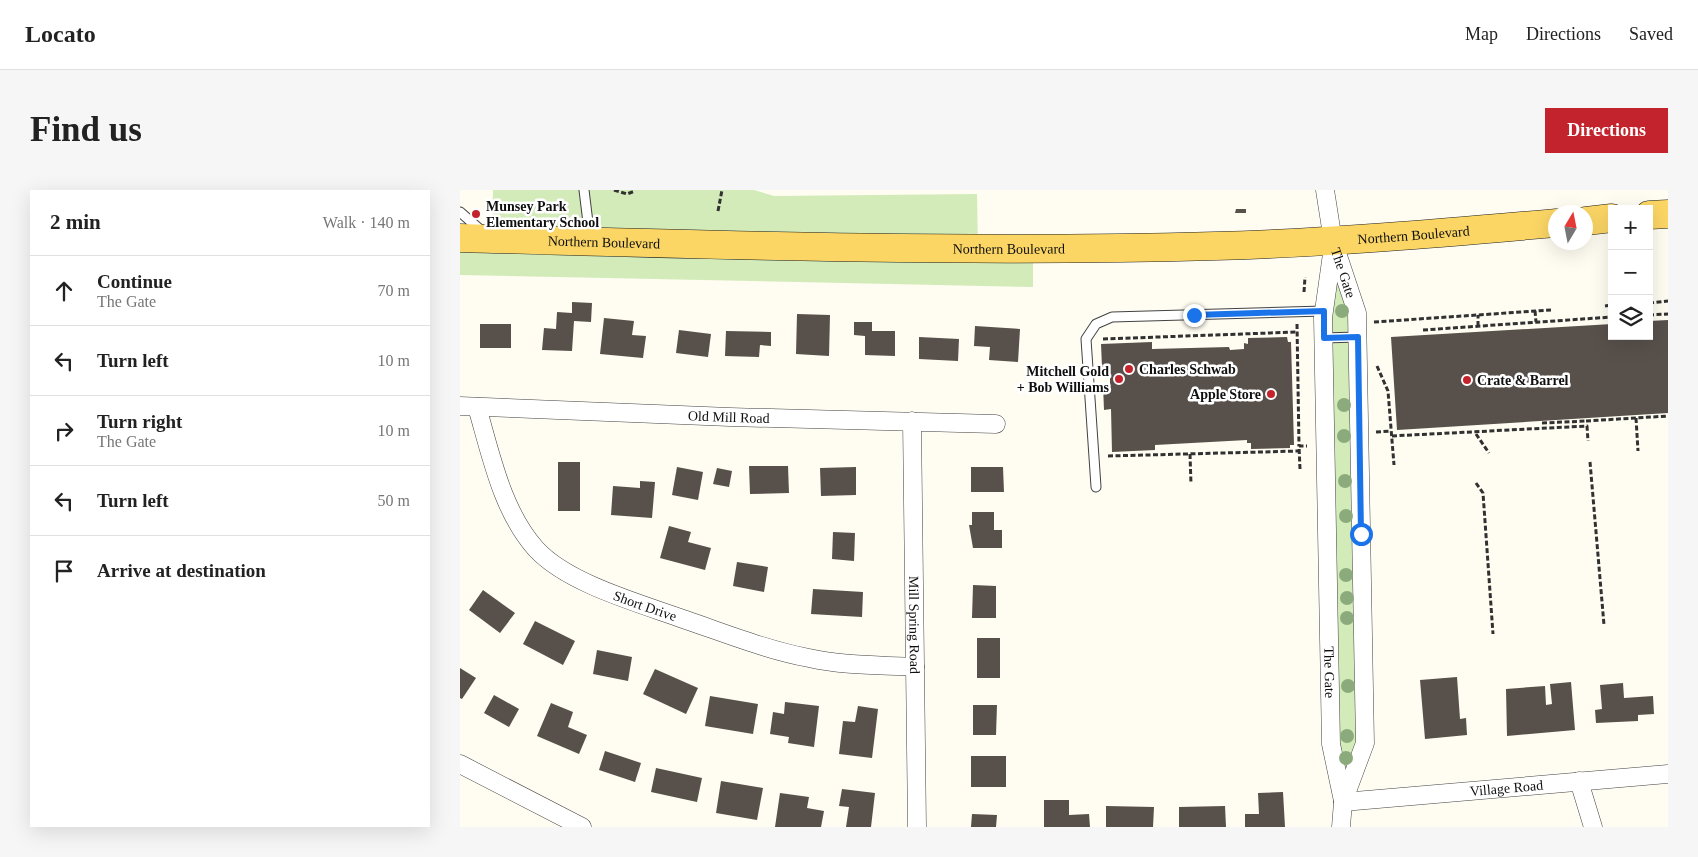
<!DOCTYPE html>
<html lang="en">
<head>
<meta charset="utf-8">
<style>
	:root { --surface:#fff; --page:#f6f6f6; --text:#222; --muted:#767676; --line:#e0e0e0; --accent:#c3232c }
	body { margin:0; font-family:"Times New Roman",serif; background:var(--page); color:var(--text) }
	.controls { position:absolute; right:15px; top:15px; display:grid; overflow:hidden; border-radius:0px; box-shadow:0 5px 20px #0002 }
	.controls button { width:45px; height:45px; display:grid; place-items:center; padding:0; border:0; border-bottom:1px solid var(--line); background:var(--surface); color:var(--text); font:25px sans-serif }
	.compass { position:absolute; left:1088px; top:15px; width:45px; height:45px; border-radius:50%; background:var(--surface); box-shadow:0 5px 20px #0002; rotate:10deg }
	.stop { position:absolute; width:15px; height:15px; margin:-11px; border:4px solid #1a73e8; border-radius:50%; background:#fff }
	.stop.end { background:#1a73e8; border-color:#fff; box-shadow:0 1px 5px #0008 }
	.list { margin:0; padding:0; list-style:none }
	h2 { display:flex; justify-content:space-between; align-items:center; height:65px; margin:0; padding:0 20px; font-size:21px }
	h2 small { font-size:16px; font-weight:400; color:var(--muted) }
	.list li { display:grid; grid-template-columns:32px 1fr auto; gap:15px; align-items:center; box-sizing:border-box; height:70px; padding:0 20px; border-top:1px solid var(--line) }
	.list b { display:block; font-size:19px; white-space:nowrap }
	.list p { margin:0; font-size:16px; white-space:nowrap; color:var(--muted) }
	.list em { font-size:16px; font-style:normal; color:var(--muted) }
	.icon { flex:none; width:28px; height:28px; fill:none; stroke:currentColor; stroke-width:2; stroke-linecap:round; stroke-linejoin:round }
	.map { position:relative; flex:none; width:1208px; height:637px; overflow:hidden; border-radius:0px }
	header { display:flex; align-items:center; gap:30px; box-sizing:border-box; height:70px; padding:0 25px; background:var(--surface); border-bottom:1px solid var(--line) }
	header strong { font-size:24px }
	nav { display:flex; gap:28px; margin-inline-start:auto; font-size:18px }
	.intro { display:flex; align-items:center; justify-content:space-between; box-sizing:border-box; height:120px; padding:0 30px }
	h1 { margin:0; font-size:35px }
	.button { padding:12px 22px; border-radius:0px; background:var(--accent); color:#fff; font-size:18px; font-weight:700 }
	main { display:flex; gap:30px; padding:0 30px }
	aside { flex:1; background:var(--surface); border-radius:0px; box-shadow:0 5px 20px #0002 }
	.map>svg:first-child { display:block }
	.green { fill:#d3ebb9 }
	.building { fill:#58504b }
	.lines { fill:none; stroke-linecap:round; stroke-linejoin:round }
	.lane-casing { stroke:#424242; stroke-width:11 }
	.street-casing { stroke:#424242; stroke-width:19 }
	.primary-casing { stroke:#202020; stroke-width:29 }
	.path { stroke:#313131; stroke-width:3; stroke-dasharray:5 2.5; stroke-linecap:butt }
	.lane { stroke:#fff; stroke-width:9 }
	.street { stroke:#fff; stroke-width:18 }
	.primary { stroke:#fbd665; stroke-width:28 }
	.tree { fill:#8cab7c }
	.route { stroke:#1a73e8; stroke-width:6 }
	.poi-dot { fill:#c3232c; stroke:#fff; stroke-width:2 }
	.labels { text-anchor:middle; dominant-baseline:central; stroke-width:5; stroke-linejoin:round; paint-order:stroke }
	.poi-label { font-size:14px; font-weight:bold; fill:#0f0f0f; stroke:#fff; text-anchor:start }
	.street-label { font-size:14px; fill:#0f0f0f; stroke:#fff }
</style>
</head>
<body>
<header>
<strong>Locato</strong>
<nav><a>Map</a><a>Directions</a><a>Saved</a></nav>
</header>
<div class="intro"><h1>Find us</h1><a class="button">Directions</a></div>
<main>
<aside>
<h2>2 min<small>Walk · 140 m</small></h2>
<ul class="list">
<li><svg class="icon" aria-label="ahead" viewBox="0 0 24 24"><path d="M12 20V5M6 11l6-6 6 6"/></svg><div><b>Continue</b><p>The Gate</p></div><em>70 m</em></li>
<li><svg class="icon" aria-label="left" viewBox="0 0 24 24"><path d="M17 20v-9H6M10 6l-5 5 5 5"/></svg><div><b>Turn left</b></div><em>10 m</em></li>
<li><svg class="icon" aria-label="right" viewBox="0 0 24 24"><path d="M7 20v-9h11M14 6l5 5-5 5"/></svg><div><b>Turn right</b><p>The Gate</p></div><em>10 m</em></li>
<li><svg class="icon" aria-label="left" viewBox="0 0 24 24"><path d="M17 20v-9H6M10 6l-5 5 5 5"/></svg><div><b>Turn left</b></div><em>50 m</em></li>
<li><svg class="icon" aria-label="arrive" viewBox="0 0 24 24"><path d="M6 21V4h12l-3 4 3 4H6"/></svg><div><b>Arrive at destination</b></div></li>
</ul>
</aside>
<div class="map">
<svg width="1208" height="637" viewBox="0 0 1208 637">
	<rect width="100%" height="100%" fill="#fffcf1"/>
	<g class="green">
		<polygon points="33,0 294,0 314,6 517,4 518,59 573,60 573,97 0,85 0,48 32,49"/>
		<polygon points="873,51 897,123 905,553 883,612 871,554 863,125"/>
	</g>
	<g class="building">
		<polygon points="776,19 786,19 786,23 775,23"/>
		<polygon points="112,112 132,113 131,132 114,131 112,161 82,160 84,138 96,139 97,122 112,123"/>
		<polygon points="337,124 370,125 369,166 336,164"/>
		<polygon points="144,128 174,131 172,145 186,146 183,168 140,164"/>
		<polygon points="1208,130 1208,223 937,240 931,147 1152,134 1152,146 1189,146 1189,131"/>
		<polygon points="394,132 412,132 412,141 435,141 435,166 405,165 405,146 394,145"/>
		<rect x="20" y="134" width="31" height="24"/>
		<polygon points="515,136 560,139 558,172 529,170 530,157 514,156"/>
		<polygon points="219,140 251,144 248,167 216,163"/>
		<polygon points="266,141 311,142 311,156 300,155 299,167 265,166"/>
		<polygon points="459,147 499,149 498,171 459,169"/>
		<polygon points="827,147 828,152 831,152 834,255 830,255 830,258 791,259 791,253 787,253 787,250 695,255 695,260 652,262 651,219 644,220 643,195 650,195 650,177 642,177 641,154 692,152 692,159 769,157 770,160 784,159 784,153 788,154 788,148"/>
		<rect x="98" y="272" width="22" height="49"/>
		<polygon points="289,276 328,276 329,303 290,304"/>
		<polygon points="217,277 243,282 238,310 212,305"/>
		<polygon points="396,277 396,305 361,306 360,278"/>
		<polygon points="511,277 543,277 544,302 511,302"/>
		<polygon points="257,278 272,281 269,297 253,294"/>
		<polygon points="180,291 195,292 192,328 151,325 153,296 180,298"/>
		<polygon points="512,322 534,322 534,340 542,340 542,358 513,358 509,335 512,335"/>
		<polygon points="209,336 231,342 228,352 251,358 245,380 200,368"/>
		<polygon points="373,342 395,343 394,371 372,369"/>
		<polygon points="277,372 308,377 304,402 273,396"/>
		<polygon points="513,395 536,396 536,428 512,428"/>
		<polygon points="353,399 403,402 402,427 351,424"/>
		<polygon points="23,400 55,423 40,443 9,420"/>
		<polygon points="75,431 115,451 103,475 63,454"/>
		<rect x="517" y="448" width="23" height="40"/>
		<polygon points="137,460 172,467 168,491 133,484"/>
		<polygon points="0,478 16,488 2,509 0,508"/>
		<polygon points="195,479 238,498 226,524 183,504"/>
		<polygon points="997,487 1000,529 1006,528 1007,545 965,549 960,490"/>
		<polygon points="1111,492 1115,540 1047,546 1046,499 1085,496 1086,515 1092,514 1090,494"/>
		<polygon points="1163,493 1164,508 1193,506 1194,524 1178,525 1178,531 1136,533 1135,520 1142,519 1140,495"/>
		<polygon points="34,505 59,519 49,537 24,523"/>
		<polygon points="250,506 298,514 293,544 245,536"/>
		<polygon points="325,512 359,516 354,557 328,553 329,547 310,544 313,522 324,524"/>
		<polygon points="91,513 113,522 108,537 127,545 119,564 77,546"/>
		<polygon points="513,515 537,515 536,545 513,545"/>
		<polygon points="398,516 418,519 412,568 379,564 383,531 395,532"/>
		<polygon points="145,561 181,573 175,592 139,580"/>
		<rect x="511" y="566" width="35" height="31"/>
		<polygon points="196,578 242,588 237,612 191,602"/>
		<polygon points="261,591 303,598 297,630 256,623"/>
		<polygon points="382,599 415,603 411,637 386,637 389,617 379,616"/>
		<polygon points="823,602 825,637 785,637 785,624 799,624 798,603"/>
		<polygon points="320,603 349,607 347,618 364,621 361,637 315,637"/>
		<polygon points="584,610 609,610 609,625 629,624 630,637 584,637"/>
		<polygon points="646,616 694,617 693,637 646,637"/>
		<polygon points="765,616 766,637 719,637 719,617"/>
		<polygon points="512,624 537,625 536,637 511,637"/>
	</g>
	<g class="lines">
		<g class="lane-casing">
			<g id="lane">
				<polyline points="124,0 130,49"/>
				<polyline points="0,22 24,43"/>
				<polyline points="863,148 898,147"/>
				<polyline points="636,297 626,149 636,134 652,127 864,121"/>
			</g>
		</g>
		<g class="street-casing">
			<g id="street">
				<path id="s1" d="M865 0 873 51 897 123 905 553 883 612 881 637"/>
				<path id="s2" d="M873 57 863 128 871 554 883 611"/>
				<path id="s3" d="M0 216 270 227 536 234"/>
				<path id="s4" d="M17 217C31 265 42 321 76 359 108 394 182 414 226 430 267 444 307 460 349 468 384 476 420 475 455 477"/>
				<path id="s5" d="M452 231 457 637"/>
				<polyline points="0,574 122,637"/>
				<polyline points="1119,591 1133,637"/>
				<path id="s6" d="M883 612 1208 584"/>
			</g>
		</g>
		<g class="primary-casing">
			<g id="primary">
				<polyline points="1189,25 1208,24"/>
				<polyline points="1126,31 1152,28"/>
				<path id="s7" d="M0 48C252 55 503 63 755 56 869 53 982 43 1096 33"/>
			</g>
		</g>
		<g class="path">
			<polyline points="154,0 167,4 175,1"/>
			<polyline points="258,21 262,0"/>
			<polyline points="844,102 845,87"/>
			<polyline points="1189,113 1208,111"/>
			<polyline points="1145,116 1152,115"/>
			<polyline points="1075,121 1076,132"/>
			<polyline points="1189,125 1208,124"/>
			<polyline points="914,132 1091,120"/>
			<polyline points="837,134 839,256"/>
			<polyline points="1018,136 1018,125"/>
			<polyline points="963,140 1152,127"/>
			<polyline points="643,149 837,142"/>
			<polyline points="917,176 928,201 934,275"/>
			<polyline points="1176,228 1178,261"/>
			<polyline points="1126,231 1208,226"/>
			<polyline points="1082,233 1126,231"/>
			<polyline points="916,242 931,241"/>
			<polyline points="1016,244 1029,263"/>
			<polyline points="932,246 1127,236 1128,251"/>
			<polyline points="730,264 731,294"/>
			<polyline points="648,266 839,261"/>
			<polyline points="1130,272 1144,435"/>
			<polyline points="840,279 839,256 847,256"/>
			<polyline points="1016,293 1023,303 1033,444"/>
		</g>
		<use href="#lane" class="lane"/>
		<use href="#street" class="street"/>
		<use href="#primary" class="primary"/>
	</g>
	<g class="tree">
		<circle cx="882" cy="121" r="7"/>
		<circle cx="884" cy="215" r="7"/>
		<circle cx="884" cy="246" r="7"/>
		<circle cx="885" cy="291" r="7"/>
		<circle cx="886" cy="326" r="7"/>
		<circle cx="886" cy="385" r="7"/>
		<circle cx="887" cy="408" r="7"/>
		<circle cx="887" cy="428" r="7"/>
		<circle cx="888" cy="496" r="7"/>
		<circle cx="887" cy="546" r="7"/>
		<circle cx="886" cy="568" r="7"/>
	</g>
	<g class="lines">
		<polyline class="route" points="734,125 864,121 864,148 898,147 901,344"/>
	</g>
	<g class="poi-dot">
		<circle cx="16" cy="24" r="5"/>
		<circle cx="669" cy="179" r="5"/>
		<circle cx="659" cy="189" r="5"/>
		<circle cx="1007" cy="190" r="5"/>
		<circle cx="811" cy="204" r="5"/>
	</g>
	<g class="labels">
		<g class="poi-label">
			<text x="26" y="16">Munsey Park<tspan x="26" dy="16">Elementary School</tspan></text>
			<text x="679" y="179">Charles Schwab</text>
			<text x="649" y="181" text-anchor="end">Mitchell Gold<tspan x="649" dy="16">+ Bob Williams</tspan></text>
			<text x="1017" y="190">Crate &amp; Barrel</text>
			<text x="801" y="204" text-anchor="end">Apple Store</text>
		</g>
		<g class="street-label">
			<text stroke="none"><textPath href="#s7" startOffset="954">Northern Boulevard</textPath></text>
			<text stroke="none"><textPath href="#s7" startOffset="144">Northern Boulevard</textPath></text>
			<text stroke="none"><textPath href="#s7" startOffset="549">Northern Boulevard</textPath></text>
			<text stroke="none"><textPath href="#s1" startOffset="85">The Gate</textPath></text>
			<text stroke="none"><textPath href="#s3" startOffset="269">Old Mill Road</textPath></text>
			<text stroke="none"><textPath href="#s4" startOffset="279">Short Drive</textPath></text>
			<text stroke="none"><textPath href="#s5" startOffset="204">Mill Spring Road</textPath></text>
			<text stroke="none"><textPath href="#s2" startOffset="426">The Gate</textPath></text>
			<text stroke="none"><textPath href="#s6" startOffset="164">Village Road</textPath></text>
		</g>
	</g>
</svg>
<div class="controls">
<button>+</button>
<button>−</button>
<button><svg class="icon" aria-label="layers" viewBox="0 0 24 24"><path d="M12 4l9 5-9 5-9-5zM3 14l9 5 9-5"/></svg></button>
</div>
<svg class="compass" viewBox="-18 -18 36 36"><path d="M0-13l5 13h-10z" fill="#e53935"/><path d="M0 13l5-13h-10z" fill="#767676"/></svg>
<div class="stop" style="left:901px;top:344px"></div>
<div class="stop end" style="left:734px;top:125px"></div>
</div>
</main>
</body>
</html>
